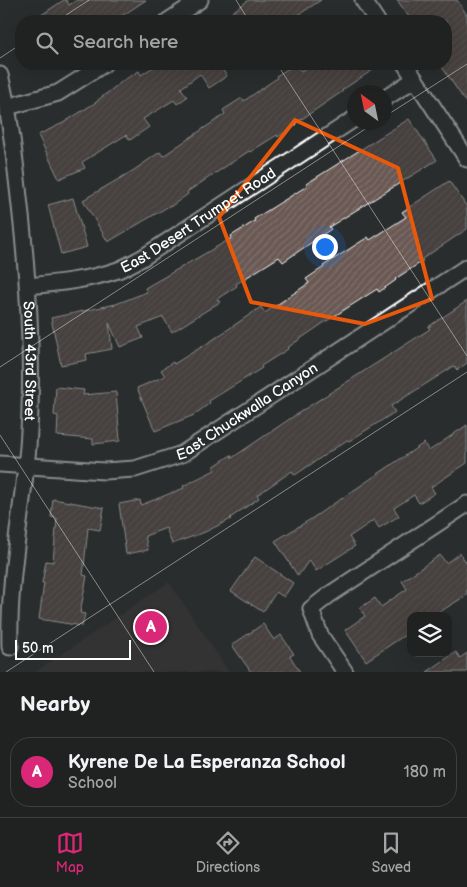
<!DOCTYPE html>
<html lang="en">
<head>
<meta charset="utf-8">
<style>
	:root { --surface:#202222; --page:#282a2a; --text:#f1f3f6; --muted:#a2a4a5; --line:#3d3f40; --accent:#db2777 }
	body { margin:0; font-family:"Balsamiq Sans",sans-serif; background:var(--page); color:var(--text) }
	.controls { position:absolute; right:15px; bottom:15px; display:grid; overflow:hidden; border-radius:10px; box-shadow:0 5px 20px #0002 }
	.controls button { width:45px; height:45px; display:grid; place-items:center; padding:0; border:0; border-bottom:1px solid var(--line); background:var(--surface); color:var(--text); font:25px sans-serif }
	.compass { position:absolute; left:347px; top:85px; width:45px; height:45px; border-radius:50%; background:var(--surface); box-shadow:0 5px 20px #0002; rotate:327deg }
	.scale { position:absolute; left:15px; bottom:12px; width:116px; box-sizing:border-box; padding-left:5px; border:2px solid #fff; border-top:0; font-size:14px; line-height:18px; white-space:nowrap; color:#fff; -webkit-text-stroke:4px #2a2d2e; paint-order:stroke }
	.you { position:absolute; left:324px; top:246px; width:18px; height:18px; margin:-12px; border:4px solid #fff; border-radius:50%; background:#1a73e8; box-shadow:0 0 0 8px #1a73e833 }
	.badge { display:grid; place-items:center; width:32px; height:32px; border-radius:50%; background:var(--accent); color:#fff; font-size:16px; font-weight:700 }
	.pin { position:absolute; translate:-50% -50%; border:2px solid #fff; box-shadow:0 1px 5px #0006 }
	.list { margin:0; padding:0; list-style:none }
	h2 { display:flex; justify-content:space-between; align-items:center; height:65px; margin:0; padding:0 20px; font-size:21px }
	h2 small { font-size:16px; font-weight:400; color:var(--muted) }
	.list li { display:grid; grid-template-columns:32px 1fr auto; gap:15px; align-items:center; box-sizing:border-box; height:70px; margin:0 10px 10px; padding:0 10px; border:1px solid var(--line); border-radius:20px }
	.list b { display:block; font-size:19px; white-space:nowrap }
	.list p { margin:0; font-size:16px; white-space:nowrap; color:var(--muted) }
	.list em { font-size:16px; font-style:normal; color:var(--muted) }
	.icon { flex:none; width:28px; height:28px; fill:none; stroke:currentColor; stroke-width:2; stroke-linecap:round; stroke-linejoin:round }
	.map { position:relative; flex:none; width:467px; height:672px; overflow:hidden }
	.search { position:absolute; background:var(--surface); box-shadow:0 5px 20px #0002; left:15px; right:15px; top:15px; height:55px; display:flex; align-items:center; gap:12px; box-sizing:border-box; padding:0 18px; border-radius:20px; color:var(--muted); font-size:19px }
	.sheet { height:145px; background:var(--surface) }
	nav { display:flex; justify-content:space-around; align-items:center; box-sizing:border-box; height:70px; border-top:1px solid var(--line); background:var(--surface); font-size:14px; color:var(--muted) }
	nav a { display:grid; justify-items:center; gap:2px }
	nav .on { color:var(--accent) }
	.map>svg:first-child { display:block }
	.built { fill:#3d3a39 }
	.building { fill:url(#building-hatch); stroke:#fff }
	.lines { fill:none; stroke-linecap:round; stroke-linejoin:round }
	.minor-casing { stroke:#fff; stroke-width:19 }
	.minor { stroke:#2a2d2e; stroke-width:15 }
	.marked { fill:none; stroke:#e8590c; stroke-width:4; stroke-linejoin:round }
	.ticks { fill:none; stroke:#fff; stroke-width:1; stroke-opacity:0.45 }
	.labels { text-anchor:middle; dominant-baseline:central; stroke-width:4.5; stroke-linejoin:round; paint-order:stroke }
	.street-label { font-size:15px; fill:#fff; stroke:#2a2d2e }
</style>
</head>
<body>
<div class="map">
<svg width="467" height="672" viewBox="0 0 467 672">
	<defs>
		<pattern id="building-hatch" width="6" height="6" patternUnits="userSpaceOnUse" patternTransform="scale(1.25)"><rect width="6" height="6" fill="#695852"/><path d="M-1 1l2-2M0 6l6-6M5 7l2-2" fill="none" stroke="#80716c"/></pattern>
	</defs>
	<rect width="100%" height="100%" fill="#2a2d2e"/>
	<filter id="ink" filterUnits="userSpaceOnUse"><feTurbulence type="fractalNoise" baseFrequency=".02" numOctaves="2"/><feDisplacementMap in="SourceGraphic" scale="10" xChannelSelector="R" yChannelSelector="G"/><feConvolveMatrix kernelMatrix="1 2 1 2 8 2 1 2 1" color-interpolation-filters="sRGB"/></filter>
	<g filter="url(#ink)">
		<polygon class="built" points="169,582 229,672 35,672"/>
		<g class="building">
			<polygon points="64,0 66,0 69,5 77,0 146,0 114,21 32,21"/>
			<polygon points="249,0 321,0 289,21 239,21 232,12"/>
			<polygon points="397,0 457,0 467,15 467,104 440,64 446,64 446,21 412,21"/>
			<polygon points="158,64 218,64 227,76 209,88 200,74 181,88 187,97 177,104 174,100 143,119 149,127 130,140 126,135 82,162 85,168 59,179 38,135 63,123 98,101 98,100 124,80 139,71 141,75"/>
			<polygon points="296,64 301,71 312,64 382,64 342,90 343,91 296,123 297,124 278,137 277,135 250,152 249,151 187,192 188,194 170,207 169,206 108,242 83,200 134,170 160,152 163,156 225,114 223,110 242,98 244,101 277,78 276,76"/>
			<polygon points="409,119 437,160 329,227 331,229 283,262 279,257 236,284 237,286 217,299 220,302 172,332 163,317 138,327 143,338 120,347 109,323 112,349 86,354 87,360 61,365 51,318 116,304 147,292 145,288 232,238 231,236 255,221 254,219 307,186 306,184"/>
			<polygon points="449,181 467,207 467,229 422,259 423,261 395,279 396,280 379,292 377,289 322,324 287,348 288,349 261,366 262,368 209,401 210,403 194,415 155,431 137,388 165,376 161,370 173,362 174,364 211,341 261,307 265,313 309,283 306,279 324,267 323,266 368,237 370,240 406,217 402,212"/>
			<polygon points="73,198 87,247 61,254 48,205"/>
			<polygon points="467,301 467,363 457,370 454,366 391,406 395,412 349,441 347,440 295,475 292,471 257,495 259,498 230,518 231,519 205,532 172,544 166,528 145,536 148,550 126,554 119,504 140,500 141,505 184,488 183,486 215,470 213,467 231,455 232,458 300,412 430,329 428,327"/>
			<polygon points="56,387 84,390 83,395 116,392 120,441 93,444 93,439 57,436 58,416 54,415"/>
			<polygon points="467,425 467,463 431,487 435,493 419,503 414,495 394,508 399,516 379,528 374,520 349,537 355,546 316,571 309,560 298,576 275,541 311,519 424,443 429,451"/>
			<polygon points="53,499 104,508 100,530 88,528 83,575 87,576 80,613 85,614 82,626 39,619 44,583 42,583 46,561 53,562 57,518 51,517"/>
			<polygon points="460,553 467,564 467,595 433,616 411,616 411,631 366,661 345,630 365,616 360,608 375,598 381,607 407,589 402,581 440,555 446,563"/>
			<polygon points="255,557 293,583 284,597 276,592 263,612 231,591"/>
			<polygon points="263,624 274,640 281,635 294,654 290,656 300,672 251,672 232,645"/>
			<polygon points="456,652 460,658 467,653 467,672 427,672"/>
		</g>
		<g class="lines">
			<g class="minor-casing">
				<g id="minor">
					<polyline points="363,0 377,21"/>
					<polyline points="168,21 200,0"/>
					<polyline points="405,64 467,159"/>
					<path id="s1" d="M0 75C11 118 15 162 20 206 29 286 34 367 28 447 22 513 8 580 10 647"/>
					<polyline points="384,99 415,79"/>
					<polyline points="7,107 58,93 104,64"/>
					<path id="s2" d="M28 286C58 283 89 280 118 270 126 267 134 262 142 258L354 119"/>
					<path id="s3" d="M0 464 104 471 135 469 182 454 467 267"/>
					<polyline points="345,672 320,635 311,609 329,595 467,504"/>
				</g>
			</g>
			<use href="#minor" class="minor"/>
		</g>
	</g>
	<path d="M0 0H467V672H0ZM295 120 398 168 432 299 365 324 251 302 219 217Z" fill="#2a2d2e" fill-opacity=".55" fill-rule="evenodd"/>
	<path class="marked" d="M295 120 398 168 432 299 365 324 251 302 219 217Z"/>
	<path class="ticks" d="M236 0 249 21M57 21 89 0M0 58 21 44M277 64 467 356M384 117 467 64M0 367 376 122M0 435 154 672M6 672 467 372"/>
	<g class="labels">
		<g class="street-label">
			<text stroke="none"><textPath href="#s2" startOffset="186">East Desert Trumpet Road</textPath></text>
			<text stroke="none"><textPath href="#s1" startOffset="288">South 43rd Street</textPath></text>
			<text stroke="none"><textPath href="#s3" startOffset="262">East Chuckwalla Canyon</textPath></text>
		</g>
	</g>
</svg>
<div class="controls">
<button><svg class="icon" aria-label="layers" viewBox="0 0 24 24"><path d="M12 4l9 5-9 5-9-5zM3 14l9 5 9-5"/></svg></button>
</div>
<svg class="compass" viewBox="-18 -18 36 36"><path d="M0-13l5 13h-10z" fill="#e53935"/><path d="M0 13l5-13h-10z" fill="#a2a4a5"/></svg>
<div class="scale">50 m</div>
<div class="you"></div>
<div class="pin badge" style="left:151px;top:627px">A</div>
<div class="search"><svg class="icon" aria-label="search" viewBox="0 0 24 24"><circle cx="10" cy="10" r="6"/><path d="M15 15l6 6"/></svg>Search here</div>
</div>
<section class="sheet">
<h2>Nearby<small></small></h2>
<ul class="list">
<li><span class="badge">A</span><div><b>Kyrene De La Esperanza School</b><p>School</p></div><em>180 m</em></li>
</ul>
</section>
<nav>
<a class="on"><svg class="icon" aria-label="map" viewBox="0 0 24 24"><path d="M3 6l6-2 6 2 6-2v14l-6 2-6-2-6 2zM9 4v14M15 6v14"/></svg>Map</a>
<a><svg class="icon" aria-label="directions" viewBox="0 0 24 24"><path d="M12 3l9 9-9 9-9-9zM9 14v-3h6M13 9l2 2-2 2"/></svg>Directions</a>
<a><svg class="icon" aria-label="saved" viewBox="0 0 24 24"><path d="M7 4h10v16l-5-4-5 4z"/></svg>Saved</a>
</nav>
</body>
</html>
